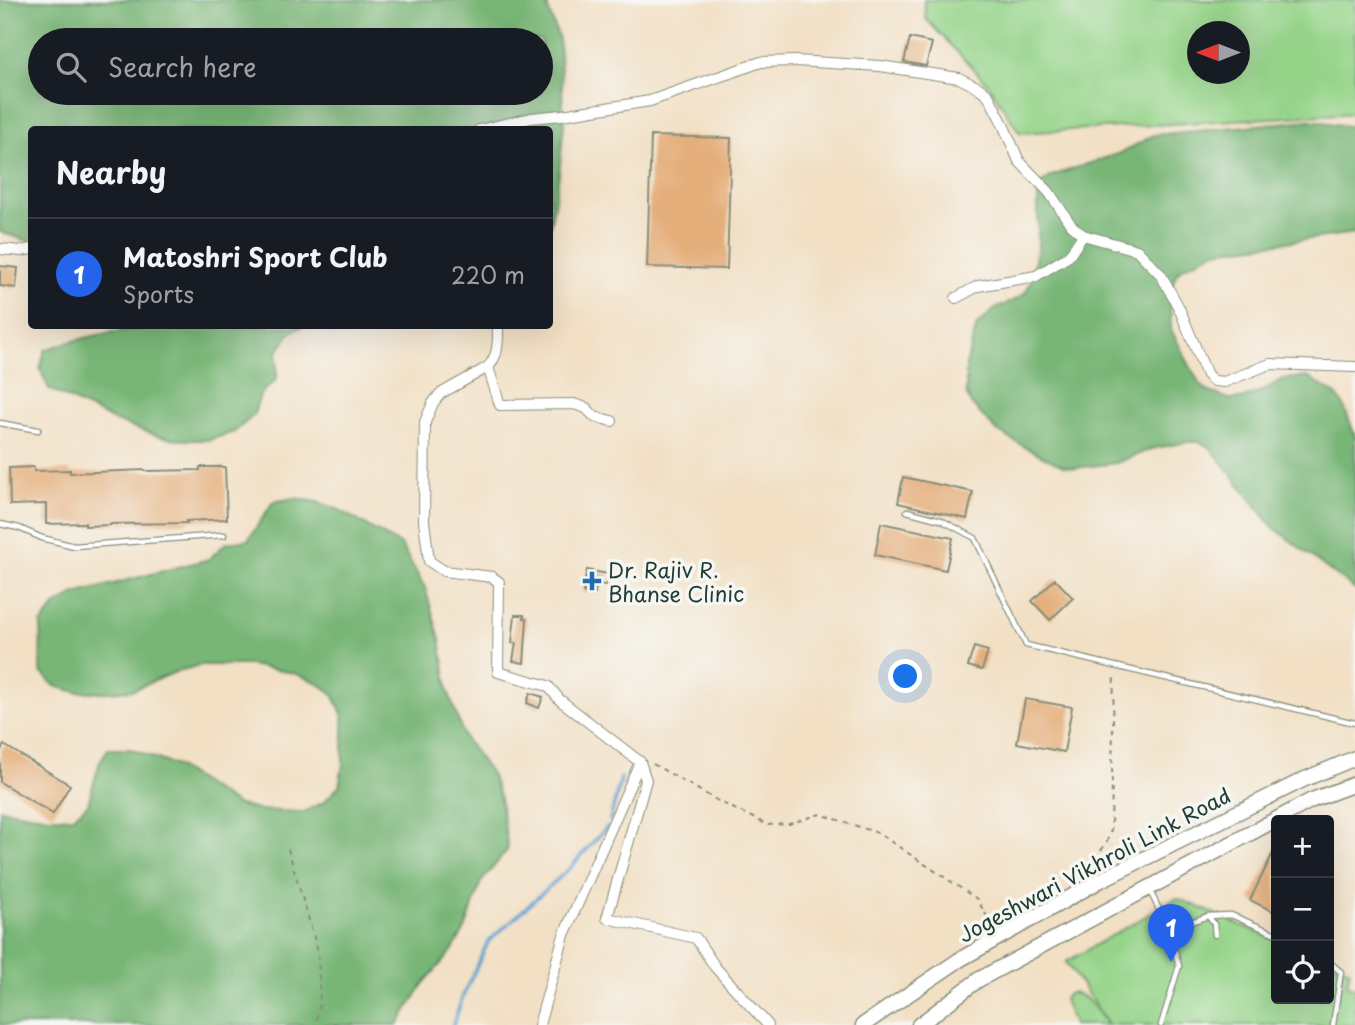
<!DOCTYPE html>
<html lang="en">
<head>
<meta charset="utf-8">
<style>
	:root { --surface:#171b24; --page:#20242c; --text:#f1f3f6; --muted:#9ea1a6; --line:#363941; --accent:#2563eb }
	body { margin:0; font-family:"Playpen Sans",sans-serif; background:var(--page); color:var(--text) }
	.controls { position:absolute; right:21px; bottom:21px; display:grid; overflow:hidden; border-radius:7px; box-shadow:0 7px 28px #0002 }
	.controls button { width:63px; height:63px; display:grid; place-items:center; padding:0; border:0; border-bottom:2px solid var(--line); background:var(--surface); color:var(--text); font:35px sans-serif }
	.compass { position:absolute; left:1187px; top:21px; width:63px; height:63px; border-radius:50%; background:var(--surface); box-shadow:0 7px 28px #0002; rotate:270deg }
	.you { position:absolute; left:906px; top:677px; width:24px; height:24px; margin:-18px; border:5px solid #fff; border-radius:50%; background:#1a73e8; box-shadow:0 0 0 10px #1a73e833 }
	.badge { display:grid; place-items:center; width:46px; height:46px; border-radius:50%; background:var(--accent); color:#fff; font-size:23px; font-weight:700 }
	.pin { position:absolute; translate:-50% -58px; filter:drop-shadow(0 2px 4px #0008) }
	.pin::after { content:''; position:absolute; top:37px; width:24px; height:21px; background:inherit; clip-path:polygon(0 0,100% 0,50% 100%) }
	.list { margin:0; padding:0; list-style:none }
	h2 { display:flex; justify-content:space-between; align-items:center; height:91px; margin:0; padding:0 28px; font-size:30px }
	h2 small { font-size:23px; font-weight:400; color:var(--muted) }
	.list li { display:grid; grid-template-columns:46px 1fr auto; gap:21px; align-items:center; box-sizing:border-box; height:112px; padding:0 28px; border-top:2px solid var(--line) }
	.list b { display:block; font-size:26px; white-space:nowrap }
	.list p { margin:0; font-size:23px; white-space:nowrap; color:var(--muted) }
	.list em { font-size:23px; font-style:normal; color:var(--muted) }
	.icon { flex:none; width:38px; height:38px; fill:none; stroke:currentColor; stroke-width:2; stroke-linecap:round; stroke-linejoin:round }
	.map { position:relative; flex:none; width:1355px; height:1025px; overflow:hidden }
	.search { position:absolute; background:var(--surface); box-shadow:0 7px 28px #0002; left:28px; top:28px; width:525px; height:77px; display:flex; align-items:center; gap:18px; box-sizing:border-box; padding:0 24px; border-radius:38px; color:var(--muted); font-size:26px }
	.panel { position:absolute; background:var(--surface); box-shadow:0 7px 28px #0002; left:28px; top:126px; width:525px; height:203px; border-radius:7px }
	.map>svg:first-child { display:block }
	.green { fill:#96d48a; stroke:#5a885f; stroke-width:2; fill-rule:evenodd }
	.forest { fill:#78b676; stroke:#4c7a55; stroke-width:2; fill-rule:evenodd }
	.lines { fill:none; stroke-linecap:round; stroke-linejoin:round }
	.stream { stroke:#5ca1d1; stroke-width:3.5 }
	.building { fill:#e5af7b }
	.lane-casing { stroke:#888e7c; stroke-width:7 }
	.street-casing { stroke:#888e7c; stroke-width:12 }
	.primary-casing { stroke:#888e7c; stroke-width:17 }
	.path { stroke:#888e7c; stroke-width:2; stroke-dasharray:5 5; stroke-linecap:butt }
	.lane { stroke:#fff; stroke-width:4.5 }
	.street { stroke:#fff; stroke-width:10 }
	.primary { stroke:#fff; stroke-width:14 }
	.poi-dot { fill:#1f6fb2; stroke:#f6f6f2; stroke-width:2.5 }
	.labels { text-anchor:middle; dominant-baseline:central; stroke-width:7; stroke-linejoin:round; paint-order:stroke }
	.poi-label { font-size:21px; fill:#1f3d34; stroke:#f6f6f2; text-anchor:start }
	.street-label { font-size:21px; fill:#1f3d34; stroke:#f6f6f2 }
</style>
</head>
<body>
<div class="map">
<svg width="1355" height="1025" viewBox="0 0 1355 1025">
	<rect width="100%" height="100%" fill="#f6f6f2"/>
	<filter id="ink" filterUnits="userSpaceOnUse"><feTurbulence type="fractalNoise" baseFrequency=".0143" numOctaves="2"/><feDisplacementMap in="SourceGraphic" scale="14" xChannelSelector="R" yChannelSelector="G"/><feConvolveMatrix kernelMatrix="1 2 1 2 8 2 1 2 1" color-interpolation-filters="sRGB"/></filter>
	<filter id="wash" filterUnits="userSpaceOnUse"><feTurbulence type="fractalNoise" baseFrequency=".00686" numOctaves="4" result="noise"/><feDisplacementMap in="SourceGraphic" scale="28" xChannelSelector="R" yChannelSelector="G"/><feGaussianBlur stdDeviation="1.57" result="paint"/><feColorMatrix in="noise" values="0 0 0 0 0 0 0 0 0 0 0 0 0 0 0 0 0 1.4 0 .05"/><feComposite in="paint" operator="in"/></filter>
	<g filter="url(#wash)">
		<rect width="100%" height="100%" fill="#f2e0c5"/>
		<g class="green">
			<path d="M924 0H1355V113L1020 133 987 83 926 19ZM1198 32H1240V74H1198Z"/>
			<polygon points="1177,898 1276,940 1276,999 1329,999 1329,962 1350,970 1347,984 1355,988 1355,1025 1109,1025 1066,962"/>
			<path d="M1073 993C1089 995 1098 1013 1107 1025H1073L1064 999 1068 994Z"/>
		</g>
		<g class="forest">
			<path d="M0 0H545L559 39 564 123 559 174 550 228V130H32L31 242 0 232ZM40 40H541V93H40Z"/>
			<polygon points="1310,120 1355,127 1355,233 1216,251 1184,267 1176,274 1170,295 1171,330 1199,383 1207,391 1229,399 1241,399 1262,391 1283,379 1308,377 1336,395 1343,404 1355,436 1355,590 1273,527 1210,447 1199,442 1187,442 1151,449 1116,463 1075,468 1063,466 1029,449 997,431 971,404 966,393 966,365 977,325 995,309 1017,299 1026,292 1031,280 1038,246 1038,195 1042,183 1052,176 1123,152 1154,135"/>
			<path d="M164 326H305L291 332 277 353V379L261 393 253 416 234 432 209 440H183L158 436 113 420 49 389 40 369 45 350C83 336 124 329 164 326Z"/>
			<polygon points="294,498 318,502 339,510 401,545 425,588 440,639 448,690 464,737 491,774 500,798 508,849 481,882 466,927 452,951 423,984 398,1025 0,1025 0,809 49,817 73,817 88,804 100,761 108,749 131,749 176,766 236,804 257,810 304,812 324,802 339,786 343,764 343,716 333,694 316,682 294,673 250,665 201,665 178,671 133,690 106,692 77,692 55,686 40,671 41,624 55,606 75,594 209,559 226,543 248,540 273,502"/>
		</g>
		<g class="lines">
			<g class="stream">
				<polyline points="610,820 621,778"/>
				<polyline points="453,1025 463,996 488,942 571,867 607,827"/>
			</g>
		</g>
		<g id="blocks">
			<g class="building">
				<polygon points="910,38 932,43 926,66 904,62"/>
				<polygon points="651,136 731,138 727,269 647,267"/>
				<polygon points="0,266 18,268 16,288 0,286"/>
				<polygon points="34,467 34,471 70,470 70,473 145,470 145,471 200,470 200,467 225,467 227,519 186,521 187,523 110,524 110,525 85,526 85,523 46,524 46,504 10,505 9,468"/>
				<polygon points="903,477 973,492 967,519 898,503"/>
				<polygon points="881,523 953,538 946,570 875,555"/>
				<polygon points="587,570 608,574 606,585 596,584 595,594 583,592"/>
				<polygon points="1055,579 1073,598 1050,620 1032,601"/>
				<polygon points="515,615 524,615 524,618 527,619 524,663 513,661 516,643 512,643"/>
				<polygon points="974,647 988,651 982,670 968,666"/>
				<polygon points="530,693 543,697 539,708 527,703"/>
				<polygon points="1025,699 1072,707 1064,752 1017,743"/>
				<polygon points="4,745 70,785 53,814 0,782 0,752"/>
				<polygon points="1276,847 1276,913 1250,900"/>
			</g>
		</g>
	</g>
	<g filter="url(#ink)">
		<use href="#blocks" fill-opacity="0" stroke="#888e7c" stroke-width="2"/>
		<g class="lines">
			<g class="lane-casing">
				<g id="lane">
					<polyline points="0,423 38,430"/>
					<polyline points="907,511 941,520 975,538 1026,645 1355,723"/>
					<polyline points="0,524 19,528 42,538 74,546 224,535"/>
					<polyline points="1150,891 1169,930 1179,966 1161,1025"/>
					<polyline points="1209,917 1214,924 1215,935"/>
					<polyline points="1169,930 1208,916 1231,915 1276,934"/>
					<polyline points="1329,962 1341,972 1333,1025"/>
				</g>
			</g>
			<g class="street-casing">
				<g id="street">
					<polyline points="479,130 531,118 562,115 650,101 761,62 796,61 880,66 959,78 979,88 988,95 1001,120 1019,161 1049,192 1071,225 1083,235 1137,250 1161,275 1179,308 1207,375 1214,381 1224,382 1270,364 1355,367"/>
					<polyline points="0,249 21,251 32,249"/>
					<polyline points="956,298 978,286 1036,276 1069,256 1083,235"/>
					<path d="M498 326C498 341 499 355 488 367L440 394 433 403 425 422 424 521 429 561 444 571 492 577 499 582 498 672 548 686 560 700 640 762 646 780 607 918 696 938 715 967 768 1025"/>
					<polyline points="488,367 500,405 574,404 586,408 595,417 612,421"/>
					<polyline points="539,1025 564,935 640,762"/>
				</g>
			</g>
			<g class="primary-casing">
				<g id="primary">
					<polyline points="863,1025 959,960 1101,880 1305,779 1355,758"/>
					<polyline points="919,1025 978,980 1312,800 1355,784"/>
				</g>
			</g>
			<g class="path">
				<polyline points="653,764 720,802 768,825 789,824 820,814 878,833 977,899 993,927"/>
				<polyline points="288,849 318,951 320,1003 315,1025"/>
				<polyline points="1082,874 1106,844 1111,830 1114,674"/>
			</g>
			<use href="#lane" class="lane"/>
			<use href="#street" class="street"/>
			<use href="#primary" class="primary"/>
		</g>
	</g>
	<path class="poi-dot" d="M588.5 570.5h7v7h7v7h-7v7h-7v-7h-7v-7h7z"/>
	<g class="labels">
		<g class="poi-label">
			<text x="608" y="569">Dr. Rajiv R.<tspan x="608" dy="24">Bhanse Clinic</tspan></text>
		</g>
		<g class="street-label">
			<text transform="translate(1094 864) rotate(-28)">Jogeshwari Vikhroli Link Road</text>
		</g>
	</g>
</svg>
<div class="controls">
<button>+</button>
<button>−</button>
<button><svg class="icon" aria-label="locate" viewBox="0 0 24 24"><circle cx="12" cy="12" r="6"/><path d="M12 2v4M12 18v4M2 12h4M18 12h4"/></svg></button>
</div>
<svg class="compass" viewBox="-18 -18 36 36"><path d="M0-13l5 13h-10z" fill="#e53935"/><path d="M0 13l5-13h-10z" fill="#9ea1a6"/></svg>
<div class="you"></div>
<div class="pin badge" style="left:1171px;top:962px">1</div>
<div class="search"><svg class="icon" aria-label="search" viewBox="0 0 24 24"><circle cx="10" cy="10" r="6"/><path d="M15 15l6 6"/></svg>Search here</div>
<section class="panel">
<h2>Nearby<small></small></h2>
<ul class="list">
<li><span class="badge">1</span><div><b>Matoshri Sport Club</b><p>Sports</p></div><em>220 m</em></li>
</ul>
</section>
</div>
</body>
</html>
